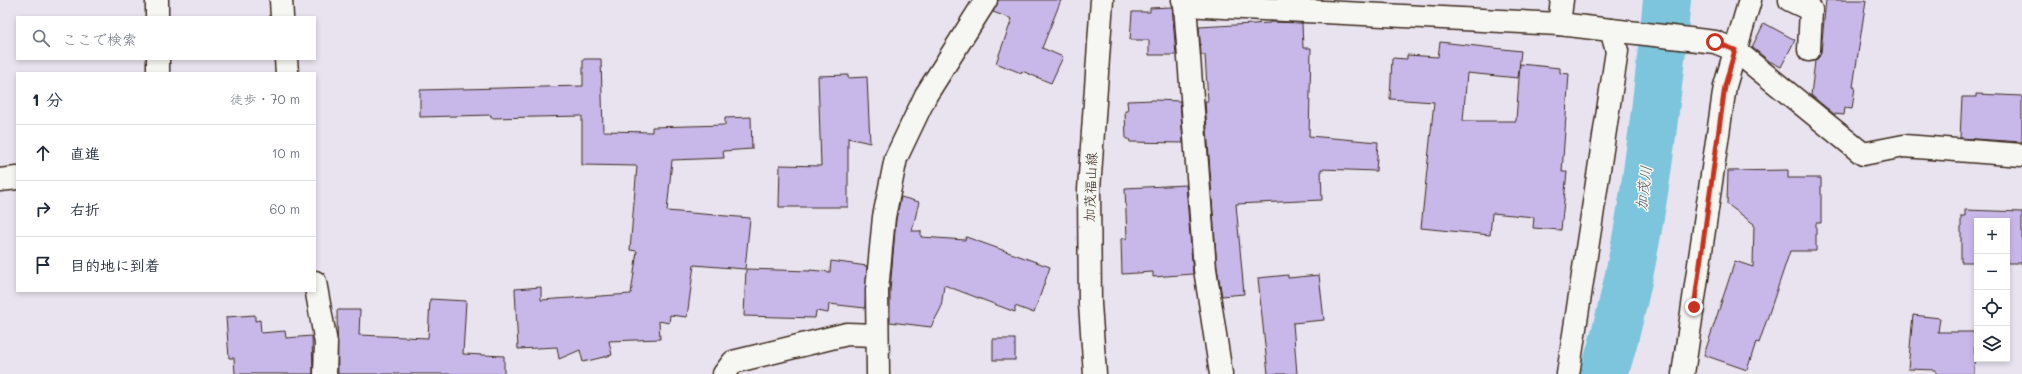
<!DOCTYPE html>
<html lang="ja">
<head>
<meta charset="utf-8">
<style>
	:root { --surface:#fff; --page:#f2f2f3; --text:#1f2937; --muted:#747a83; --line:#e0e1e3 }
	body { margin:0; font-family:Mali,"Klee One",sans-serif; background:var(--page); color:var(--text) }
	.controls { position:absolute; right:12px; bottom:12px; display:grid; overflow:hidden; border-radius:0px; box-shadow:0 2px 6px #0003 }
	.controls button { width:36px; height:36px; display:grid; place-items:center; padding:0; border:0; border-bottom:1px solid var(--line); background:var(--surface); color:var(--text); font:20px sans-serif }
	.stop { position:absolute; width:12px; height:12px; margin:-9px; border:3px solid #c8321e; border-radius:50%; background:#fff }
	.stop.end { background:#c8321e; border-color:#fff; box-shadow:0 1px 4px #0008 }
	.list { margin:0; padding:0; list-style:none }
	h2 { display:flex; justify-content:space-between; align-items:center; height:52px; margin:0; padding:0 16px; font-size:17px }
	h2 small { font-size:13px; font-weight:400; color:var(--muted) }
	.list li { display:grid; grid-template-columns:26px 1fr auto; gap:12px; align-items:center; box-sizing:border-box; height:56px; padding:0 16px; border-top:1px solid var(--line) }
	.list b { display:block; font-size:15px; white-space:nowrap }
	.list em { font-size:13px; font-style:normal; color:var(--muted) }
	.icon { flex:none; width:22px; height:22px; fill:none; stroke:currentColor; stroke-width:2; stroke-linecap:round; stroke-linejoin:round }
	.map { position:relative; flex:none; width:2022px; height:374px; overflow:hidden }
	.search { position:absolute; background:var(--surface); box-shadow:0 2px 6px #0003; left:16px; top:16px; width:300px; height:44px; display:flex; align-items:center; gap:10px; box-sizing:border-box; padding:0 14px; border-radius:0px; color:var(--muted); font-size:15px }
	.panel { position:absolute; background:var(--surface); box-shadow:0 2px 6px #0003; left:16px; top:72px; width:300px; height:220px; border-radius:0px }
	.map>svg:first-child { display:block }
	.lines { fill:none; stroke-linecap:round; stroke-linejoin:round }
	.river { stroke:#7cc5dc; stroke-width:48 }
	.building { fill:#c8b8e9; stroke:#3b2a1e }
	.minor-casing { stroke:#3b2a1e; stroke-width:25 }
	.secondary-casing { stroke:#3b2a1e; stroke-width:25 }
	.minor { stroke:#f6f6f2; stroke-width:22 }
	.secondary { stroke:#f6f6f2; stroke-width:22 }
	.route { stroke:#c8321e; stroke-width:5 }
	.labels { text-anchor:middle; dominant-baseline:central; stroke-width:3; stroke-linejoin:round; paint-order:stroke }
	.street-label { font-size:14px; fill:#3b2a1e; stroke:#f6f6f2 }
	.water-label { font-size:15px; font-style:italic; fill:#4e5857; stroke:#f6f6f2 }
</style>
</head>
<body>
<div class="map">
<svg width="2022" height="374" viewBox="0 0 2022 374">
	<rect width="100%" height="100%" fill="#e8e3ef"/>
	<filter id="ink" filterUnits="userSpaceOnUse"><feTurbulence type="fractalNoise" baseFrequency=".025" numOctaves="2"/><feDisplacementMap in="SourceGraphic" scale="8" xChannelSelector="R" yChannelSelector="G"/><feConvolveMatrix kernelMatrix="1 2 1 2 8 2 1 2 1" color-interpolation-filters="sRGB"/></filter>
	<g filter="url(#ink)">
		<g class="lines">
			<path class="river" d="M1604 374C1640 257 1655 122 1667 0"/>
		</g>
		<g class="building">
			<polygon points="998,0 1061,0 1042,48 1063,57 1051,83 1022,71 1021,73 996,63 1012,19 993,12"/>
			<polygon points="1826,0 1866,0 1853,87 1855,87 1852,109 1845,108 1844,115 1834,114 1811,95 1815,61 1819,57 1821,51"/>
			<polygon points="1172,7 1176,55 1149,55 1149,40 1130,40 1132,12 1150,12 1150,8"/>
			<polygon points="1270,22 1302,23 1303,48 1311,48 1309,136 1378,142 1376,171 1321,169 1322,200 1236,204 1244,294 1222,296 1217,268 1205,101 1208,101 1205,55 1201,55 1199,27 1270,23"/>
			<polygon points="1764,23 1795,40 1781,67 1769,61 1752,47"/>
			<polygon points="1440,42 1521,51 1518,78 1467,73 1463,121 1516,121 1520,64 1560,68 1560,73 1569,74 1562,172 1567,172 1561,230 1533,228 1534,217 1492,213 1490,235 1421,228 1434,102 1390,99 1392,58 1407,59 1407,55 1438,57"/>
			<polygon points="583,59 601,59 603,131 652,132 652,127 725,125 725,118 751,117 752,149 723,151 724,158 672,160 667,211 750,218 745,269 694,265 687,317 670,315 669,323 659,321 660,339 609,341 612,355 583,362 580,350 559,359 557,347 518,349 515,289 541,287 541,300 631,294 637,251 630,250 637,166 582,165 582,116 491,118 491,115 420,117 420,90 583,86"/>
			<polygon points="848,75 848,78 867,77 870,143 848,138 848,207 779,207 780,165 821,166 818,76"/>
			<polygon points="1976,94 2022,96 2022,142 1960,138 1962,97 1976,97"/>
			<polygon points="1154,100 1180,101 1183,143 1130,142 1129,139 1126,139 1125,111 1128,111 1127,101"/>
			<polygon points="1788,170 1788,178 1821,178 1821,223 1816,223 1816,251 1790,251 1759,343 1756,342 1747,370 1704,355 1735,261 1753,267 1754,224 1727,204 1728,171"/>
			<polygon points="1186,185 1193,274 1153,277 1153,272 1122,274 1121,239 1127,238 1125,188"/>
			<polygon points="901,197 919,202 912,231 921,231 921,237 965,240 966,237 1050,267 1034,313 1015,306 1015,312 944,285 941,308 931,327 890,322 890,291 896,219"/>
			<polygon points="1965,210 2022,212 2022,263 2007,263 2007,221 1977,221 1977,262 1961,262 1961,216 1965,216"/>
			<polygon points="831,261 867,266 865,308 829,304 828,313 816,311 815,318 744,316 746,269 810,271 810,270 830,272"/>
			<polygon points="1288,275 1288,278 1319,275 1324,320 1293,323 1297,374 1268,374 1258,278"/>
			<polygon points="430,299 466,301 463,354 504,356 504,374 338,374 337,310 360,310 359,335 428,338"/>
			<polygon points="255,315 255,321 260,320 261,333 285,331 286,338 312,336 313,374 235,374 234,358 229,358 226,317"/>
			<polygon points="1913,315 1940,318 1938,332 1975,332 1974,374 1936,374 1936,370 1908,369"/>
			<rect x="993" y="339" width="22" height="21"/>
		</g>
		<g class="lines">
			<g class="minor-casing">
				<g id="minor">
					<polyline points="157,0 157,17"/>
					<polyline points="281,0 282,17"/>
					<polyline points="1183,0 1185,5 1205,269 1221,374"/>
					<polyline points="1790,0 1811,10 1809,50"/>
					<polyline points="1185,5 1559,24 1611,30 1617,51 1568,374"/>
					<polyline points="1559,24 1562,0"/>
					<polyline points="1611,30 1715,42 1735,50 1863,154 1904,146 2022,155"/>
					<polyline points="158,59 158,73"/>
					<polyline points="286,59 287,73"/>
					<polyline points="0,180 17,178"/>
					<polyline points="315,282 326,343 325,374"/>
					<polyline points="724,374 733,362 847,334 876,335"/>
					<polyline points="878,374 877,290 884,217 896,158 926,95 986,0"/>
					<polyline points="1683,374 1725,86 1750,0"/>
				</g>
			</g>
			<g class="secondary-casing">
				<polyline id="secondary" points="1095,374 1090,304 1089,190 1102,0"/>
			</g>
			<use href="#minor" class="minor"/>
			<use href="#secondary" class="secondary"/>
		</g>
	</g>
	<g class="lines" filter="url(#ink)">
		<polyline class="route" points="1694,307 1725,86 1735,50 1715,42"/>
	</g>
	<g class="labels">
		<g class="street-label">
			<text transform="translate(1090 187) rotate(-88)">加茂福山線</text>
		</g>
		<g class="water-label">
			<text transform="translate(1643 188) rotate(-83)">加茂川</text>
		</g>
	</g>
</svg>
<div class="controls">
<button>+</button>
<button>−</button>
<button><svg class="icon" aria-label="locate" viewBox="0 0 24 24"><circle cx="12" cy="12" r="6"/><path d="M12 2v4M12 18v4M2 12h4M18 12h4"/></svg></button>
<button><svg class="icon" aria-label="layers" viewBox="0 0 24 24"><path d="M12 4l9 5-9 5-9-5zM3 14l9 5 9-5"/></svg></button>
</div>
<div class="stop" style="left:1715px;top:42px"></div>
<div class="stop end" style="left:1694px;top:307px"></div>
<div class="search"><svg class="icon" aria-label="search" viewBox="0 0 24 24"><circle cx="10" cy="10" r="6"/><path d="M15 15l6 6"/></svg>ここで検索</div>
<section class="panel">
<h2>1 分<small>徒歩 · 70 m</small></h2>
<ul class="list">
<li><svg class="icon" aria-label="ahead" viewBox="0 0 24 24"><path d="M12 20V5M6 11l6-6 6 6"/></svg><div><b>直進</b></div><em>10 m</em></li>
<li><svg class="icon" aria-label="right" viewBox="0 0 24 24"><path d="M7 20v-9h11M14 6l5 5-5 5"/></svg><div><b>右折</b></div><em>60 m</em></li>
<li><svg class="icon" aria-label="arrive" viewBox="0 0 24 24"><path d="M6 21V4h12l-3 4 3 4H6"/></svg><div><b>目的地に到着</b></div></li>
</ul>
</section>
</div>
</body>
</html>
